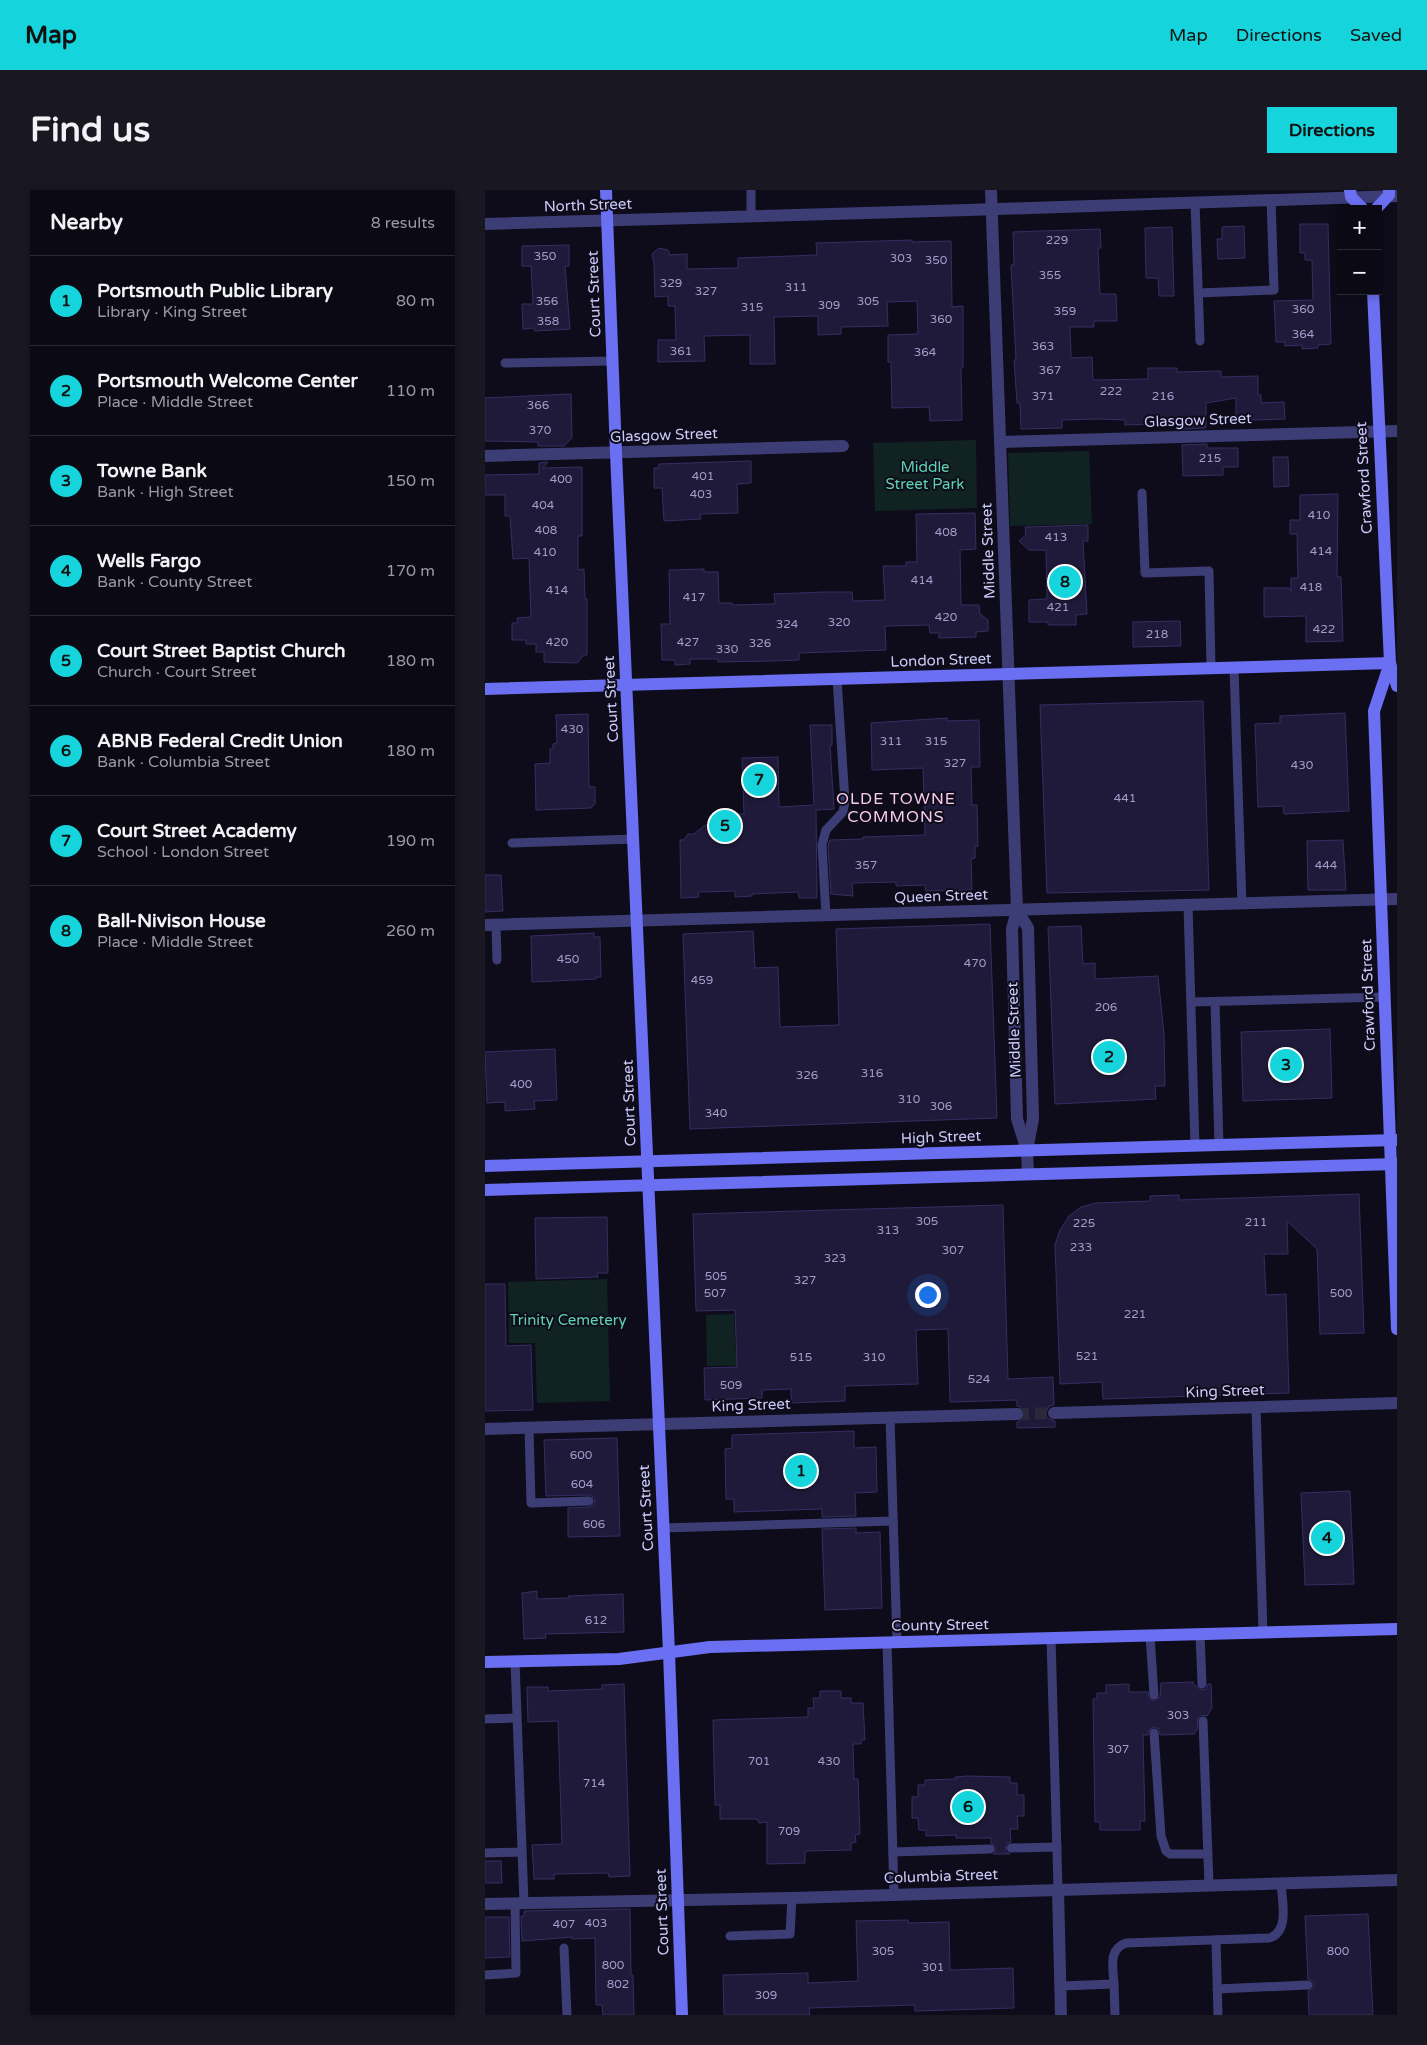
<!DOCTYPE html>
<html lang="en">
<head>
<meta charset="utf-8">
<style>
	:root { --surface:#0a0914; --page:#181722; --text:#f1f3f6; --muted:#999aa0; --line:#2a2a34; --accent:#15d4dc }
	body { margin:0; font-family:"Varela Round",sans-serif; background:var(--page); color:var(--text) }
	.controls { position:absolute; right:15px; top:15px; display:grid; overflow:hidden; border-radius:0px; box-shadow:0 2px 8px #0003 }
	.controls button { width:45px; height:45px; display:grid; place-items:center; padding:0; border:0; border-bottom:1px solid var(--line); background:var(--surface); color:var(--text); font:25px sans-serif }
	.you { position:absolute; left:442px; top:1104px; width:18px; height:18px; margin:-12px; border:4px solid #fff; border-radius:50%; background:#1a73e8; box-shadow:0 0 0 8px #1a73e833 }
	.badge { display:grid; place-items:center; width:32px; height:32px; border-radius:50%; background:var(--accent); color:#111; font-size:16px; font-weight:700 }
	.pin { position:absolute; translate:-50% -50%; border:2px solid #fff; box-shadow:0 1px 5px #0006 }
	.list { margin:0; padding:0; list-style:none }
	h2 { display:flex; justify-content:space-between; align-items:center; height:65px; margin:0; padding:0 20px; font-size:21px }
	h2 small { font-size:16px; font-weight:400; color:var(--muted) }
	.list li { display:grid; grid-template-columns:32px 1fr auto; gap:15px; align-items:center; box-sizing:border-box; height:90px; padding:0 20px; border-top:1px solid var(--line) }
	.list b { display:block; font-size:19px; white-space:nowrap }
	.list p { margin:0; font-size:16px; white-space:nowrap; color:var(--muted) }
	.list em { font-size:16px; font-style:normal; color:var(--muted) }
	.map { position:relative; flex:none; width:912px; height:1825px; overflow:hidden; border-radius:0px }
	header { display:flex; align-items:center; gap:30px; box-sizing:border-box; height:70px; padding:0 25px; background:var(--accent); color:#111 }
	header strong { font-size:24px }
	nav { display:flex; gap:28px; margin-inline-start:auto; font-size:18px }
	.intro { display:flex; align-items:center; justify-content:space-between; box-sizing:border-box; height:120px; padding:0 30px }
	h1 { margin:0; font-size:35px }
	.button { padding:12px 22px; border-radius:0px; background:var(--accent); color:#111; font-size:18px; font-weight:700 }
	main { display:flex; gap:30px; padding:0 30px }
	aside { flex:1; background:var(--surface); border-radius:0px; box-shadow:0 2px 8px #0003 }
	.map>svg:first-child { display:block }
	.green { fill:#102322 }
	.building { fill:#1f1a39; stroke:#362e63 }
	.lines { fill:none; stroke-linecap:round; stroke-linejoin:round }
	.street-tunnel { stroke:#2b283c; stroke-width:12; stroke-dasharray:12 6; stroke-linecap:butt }
	.lane { stroke:#3c3d75; stroke-width:9 }
	.street { stroke:#3c3d75; stroke-width:12 }
	.secondary { stroke:#6b6ff1; stroke-width:12 }
	.labels { text-anchor:middle; dominant-baseline:central; stroke-width:4; stroke-linejoin:round; paint-order:stroke }
	.number-label { font-size:12px; fill:#a29eca }
	.street-label { font-size:15px; fill:#cdcafa; stroke:#0e0c1a }
	.park-label { font-size:15px; fill:#5fd2ae; stroke:#0e0c1a }
	.neighbourhood-label { font-size:16px; letter-spacing:1px; fill:#faccec; stroke:#0e0c1a }
</style>
</head>
<body>
<header>
<strong>Map</strong>
<nav><a>Map</a><a>Directions</a><a>Saved</a></nav>
</header>
<div class="intro"><h1>Find us</h1><a class="button">Directions</a></div>
<main>
<aside>
<h2>Nearby<small>8 results</small></h2>
<ul class="list">
<li><span class="badge">1</span><div><b>Portsmouth Public Library</b><p>Library · King Street</p></div><em>80 m</em></li>
<li><span class="badge">2</span><div><b>Portsmouth Welcome Center</b><p>Place · Middle Street</p></div><em>110 m</em></li>
<li><span class="badge">3</span><div><b>Towne Bank</b><p>Bank · High Street</p></div><em>150 m</em></li>
<li><span class="badge">4</span><div><b>Wells Fargo</b><p>Bank · County Street</p></div><em>170 m</em></li>
<li><span class="badge">5</span><div><b>Court Street Baptist Church</b><p>Church · Court Street</p></div><em>180 m</em></li>
<li><span class="badge">6</span><div><b>ABNB Federal Credit Union</b><p>Bank · Columbia Street</p></div><em>180 m</em></li>
<li><span class="badge">7</span><div><b>Court Street Academy</b><p>School · London Street</p></div><em>190 m</em></li>
<li><span class="badge">8</span><div><b>Ball-Nivison House</b><p>Place · Middle Street</p></div><em>260 m</em></li>
</ul>
</aside>
<div class="map">
<svg width="912" height="1825" viewBox="0 0 912 1825">
	<rect width="100%" height="100%" fill="#0e0c1a"/>
	<g class="green">
		<polygon points="491,250 492,318 390,321 388,253"/>
		<polygon points="604,261 607,334 525,336 523,263"/>
		<polygon points="122,1089 125,1211 52,1213 50,1153 24,1153 23,1092"/>
		<polygon points="249,1124 250,1160 272,1159 273,1175 222,1176 221,1125"/>
	</g>
	<g class="building">
		<polygon points="815,34 843,34 846,154 833,155 833,158 817,159 817,155 800,156 800,152 791,152 789,111 828,110 827,70 820,70 820,63 815,63"/>
		<polygon points="759,36 760,68 733,69 732,49 737,49 737,37"/>
		<polygon points="687,37 689,106 674,106 673,88 661,88 660,38"/>
		<polygon points="615,39 616,58 613,58 615,104 631,104 632,131 609,131 609,137 585,137 586,168 607,167 608,190 663,189 663,178 692,178 692,182 736,181 736,187 773,186 773,205 776,205 776,213 799,212 800,229 767,230 766,226 751,227 751,208 721,213 721,238 697,239 697,233 640,235 640,230 613,229 577,230 577,238 536,239 535,213 532,213 529,170 531,170 526,75 529,75 528,42"/>
		<polygon points="427,50 427,52 466,51 467,117 478,116 478,178 476,178 477,230 445,231 444,217 407,218 406,172 403,172 403,145 433,144 432,111 402,112 403,136 356,137 356,144 333,145 333,126 289,127 290,174 265,174 265,145 219,146 220,171 173,172 173,150 191,150 190,116 183,116 183,106 170,107 169,73 167,64 174,58 183,60 185,65 202,64 202,79 253,78 253,68 332,65 331,53"/>
		<polygon points="84,55 84,76 80,76 85,139 50,141 49,138 38,139 37,114 48,114 46,76 37,76 37,56"/>
		<polygon points="86,204 87,248 79,256 53,256 53,252 0,251 0,208"/>
		<polygon points="722,254 722,258 753,258 753,277 738,277 738,285 698,286 697,255"/>
		<polygon points="788,267 803,267 804,296 789,297"/>
		<polygon points="266,271 266,293 252,294 253,323 215,324 216,329 179,331 177,298 169,298 169,278 174,278 174,274"/>
		<polygon points="63,272 58,278 97,277 97,346 93,346 93,380 99,379 100,409 102,409 102,465 99,465 92,473 59,472 59,462 51,462 51,454 41,454 41,450 27,450 27,433 33,433 32,428 46,427 44,368 28,369 25,326 20,326 20,305 0,305 0,285 54,284 54,273"/>
		<polygon points="853,304 852,387 856,387 858,451 821,452 821,426 779,427 779,398 804,398 806,401 806,388 813,388 812,344 805,344 805,330 815,330 815,305"/>
		<polygon points="490,323 491,359 475,360 476,415 494,415 495,424 503,430 503,441 491,442 491,447 454,448 454,443 445,443 444,435 400,436 401,460 314,463 314,470 287,471 233,472 233,469 205,469 205,474 190,475 190,470 177,470 176,434 185,434 184,380 219,379 219,382 233,382 234,413 247,413 247,415 290,414 289,404 339,402 367,402 368,411 400,410 398,376 421,376 421,372 432,372 431,324"/>
		<polygon points="603,335 603,351 598,351 602,424 591,425 591,435 563,435 563,432 544,432 544,410 562,409 561,360 544,360 534,351 541,345 540,337"/>
		<polygon points="695,431 696,456 648,457 648,432"/>
		<polygon points="718,511 724,700 562,703 555,515"/>
		<polygon points="860,523 864,621 799,624 798,616 773,617 770,534 795,533 795,526"/>
		<polygon points="103,524 104,597 110,597 110,614 106,618 51,620 50,574 65,573 65,559 68,559 68,554 72,553 71,525"/>
		<polygon points="462,528 462,531 494,530 495,577 486,577 487,615 492,615 493,656 490,656 490,668 486,669 487,700 441,701 440,695 411,696 411,692 367,693 368,706 346,704 343,656 345,650 378,649 378,647 440,645 438,578 387,580 386,533"/>
		<polygon points="325,535 347,535 347,555 345,555 349,619 331,620 332,708 314,708 313,702 267,704 267,706 250,707 250,701 213,702 214,707 196,708 195,650 199,650 203,644 209,644 220,635 231,635 243,624 259,624 257,568 293,567 294,617 329,615"/>
		<polygon points="858,650 861,700 823,700 822,651"/>
		<polygon points="0,685 16,685 18,721 0,722"/>
		<polygon points="505,734 512,928 205,939 198,744 268,741 270,778 293,777 295,837 354,835 351,739"/>
		<polygon points="596,736 598,774 610,773 610,789 673,786 679,844 680,896 670,896 671,909 570,914 563,737"/>
		<polygon points="109,743 109,747 115,747 116,787 111,787 111,789 47,792 46,746"/>
		<polygon points="845,839 847,908 758,911 756,842"/>
		<polygon points="70,859 72,910 49,911 50,919 20,921 20,912 2,913 0,862"/>
		<polygon points="874,1004 879,1143 835,1144 832,1059 802,1031 803,1064 779,1064 781,1105 801,1104 804,1203 618,1209 617,1192 575,1194 570,1055 575,1040 584,1026 596,1017 611,1013 665,1011 665,1006 694,1005 694,1010"/>
		<polygon points="518,1015 523,1189 568,1187 569,1215 564,1216 561,1223 562,1228 570,1231 570,1237 532,1238 532,1232 539,1228 540,1223 536,1217 532,1216 532,1210 465,1212 463,1139 431,1140 433,1194 360,1196 360,1211 306,1213 306,1199 277,1200 277,1208 220,1210 219,1178 252,1177 250,1120 211,1121 208,1024"/>
		<polygon points="122,1027 123,1083 112,1083 113,1087 51,1089 50,1028"/>
		<polygon points="0,1094 20,1094 21,1156 46,1155 48,1220 0,1221"/>
		<polygon points="369,1241 369,1258 391,1257 392,1302 370,1303 371,1326 337,1327 337,1319 249,1322 249,1309 241,1309 240,1259 247,1258 247,1245"/>
		<polygon points="132,1248 135,1346 83,1347 83,1318 105,1317 109,1314 110,1310 107,1306 104,1305 61,1306 59,1250"/>
		<polygon points="865,1301 869,1394 820,1395 816,1303"/>
		<polygon points="371,1338 371,1343 395,1342 397,1418 340,1420 337,1339"/>
		<polygon points="52,1401 52,1409 84,1408 83,1406 138,1404 139,1442 60,1444 61,1448 39,1449 37,1403"/>
		<polygon points="708,1492 708,1494 717,1500 721,1499 723,1494 726,1494 727,1518 722,1526 717,1525 713,1528 712,1540 709,1544 675,1545 674,1539 669,1537 664,1540 663,1545 658,1545 660,1631 655,1631 655,1640 615,1640 615,1632 610,1632 608,1509 612,1509 612,1503 621,1503 621,1495 644,1494 644,1502 663,1502 664,1508 669,1511 675,1507 676,1493"/>
		<polygon points="139,1494 145,1686 124,1687 123,1683 69,1684 69,1689 49,1689 47,1655 77,1654 73,1531 43,1532 42,1497 63,1497 63,1501 117,1499 117,1495"/>
		<polygon points="335,1501 356,1501 356,1508 366,1508 366,1513 378,1513 380,1550 376,1550 376,1554 368,1554 369,1589 373,1589 375,1644 370,1645 371,1652 366,1653 366,1660 320,1661 320,1673 282,1674 282,1632 274,1633 272,1629 235,1629 235,1615 230,1615 228,1530 323,1527 323,1518 329,1518 328,1508 335,1508"/>
		<polygon points="482,1586 525,1587 525,1593 532,1593 532,1605 539,1605 539,1626 532,1626 533,1639 525,1639 526,1652 522,1653 520,1658 521,1662 525,1664 508,1664 511,1658 506,1653 506,1648 471,1648 471,1645 441,1646 441,1640 434,1640 433,1628 427,1628 427,1607 433,1607 433,1595 440,1595 440,1590 471,1589 470,1587"/>
		<polygon points="0,1671 16,1671 17,1693 0,1693"/>
		<polygon points="145,1719 146,1785 148,1785 149,1825 118,1825 117,1815 111,1815 110,1748 87,1749 87,1747 37,1751 36,1726 39,1726 39,1721"/>
		<polygon points="883,1724 888,1825 824,1825 823,1801 828,1798 829,1794 826,1790 823,1789 820,1726"/>
		<polygon points="0,1727 24,1727 25,1767 0,1768"/>
		<polygon points="423,1730 423,1733 464,1732 465,1780 528,1778 529,1818 430,1821 430,1815 324,1818 325,1825 239,1825 238,1785 323,1783 323,1793 373,1791 371,1731"/>
	</g>
	<g class="lines">
		<polyline class="street-tunnel" points="532,1224 569,1223"/>
		<g class="lane">
			<polyline points="266,0 266,26"/>
			<polyline points="710,12 715,151"/>
			<polyline points="714,103 789,100 786,9"/>
			<polyline points="20,173 128,171"/>
			<polyline points="657,303 660,383 724,381 726,478"/>
			<polyline points="749,478 757,714"/>
			<polyline points="27,653 149,649"/>
			<polyline points="703,715 710,956"/>
			<polyline points="341,726 337,655 341,640 358,622 360,611 352,489"/>
			<polyline points="11,735 12,770"/>
			<polyline points="706,812 899,807"/>
			<polyline points="730,812 734,955"/>
			<polyline points="771,1217 778,1443"/>
			<polyline points="405,1227 412,1452"/>
			<polyline points="44,1238 46,1313 104,1311"/>
			<polyline points="178,1338 408,1331"/>
			<polyline points="715,1444 717,1494"/>
			<polyline points="665,1446 669,1505"/>
			<polyline points="566,1448 573,1699"/>
			<polyline points="402,1452 409,1704"/>
			<polyline points="30,1471 39,1713"/>
			<polyline points="0,1529 32,1528"/>
			<polyline points="718,1531 724,1695"/>
			<polyline points="669,1543 676,1646 681,1661 685,1664 723,1664"/>
			<polyline points="526,1658 572,1657"/>
			<polyline points="408,1662 505,1659"/>
			<polyline points="0,1663 37,1662"/>
			<polyline points="245,1746 305,1744 307,1708"/>
			<polyline points="731,1750 733,1825"/>
			<polyline points="79,1758 82,1825"/>
			<polyline points="0,1785 31,1783 30,1714"/>
			<polyline points="629,1794 630,1825"/>
			<path d="M576 1796 629 1794C628 1778 623 1759 641 1753L784 1748C805 1742 797 1711 796 1693"/>
			<polyline points="732,1799 823,1795"/>
		</g>
		<g class="street">
			<polyline points="506,0 532,720 527,739 532,929 542,960"/>
			<polyline points="0,34 483,20 912,6"/>
			<polyline points="515,252 912,241"/>
			<polyline points="0,266 358,256"/>
			<polyline points="532,720 543,738 548,929 542,960 543,984"/>
			<polyline points="0,735 912,709"/>
			<polyline points="569,1223 912,1213"/>
			<polyline points="0,1239 532,1224"/>
			<polyline points="573,1699 576,1825"/>
			<polyline points="0,1714 307,1708 912,1690"/>
		</g>
		<g class="secondary">
			<polyline points="121,0 131,263 184,1462 197,1825"/>
			<polyline points="865,0 866,7 878,19"/>
			<polyline points="891,19 904,5 904,0"/>
			<polyline points="888,101 905,473 912,496"/>
			<polyline points="905,473 889,521 912,1139"/>
			<polyline points="0,499 905,473"/>
			<polyline points="0,976 912,950"/>
			<polyline points="0,1000 912,974"/>
			<polyline points="0,1472 134,1469 225,1457 912,1439"/>
		</g>
	</g>
	<g class="labels">
		<g class="number-label">
			<text x="572" y="50">229</text>
			<text x="60" y="66">350</text>
			<text x="416" y="68">303</text>
			<text x="451" y="70">350</text>
			<text x="565" y="85">355</text>
			<text x="186" y="93">329</text>
			<text x="311" y="97">311</text>
			<text x="221" y="101">327</text>
			<text x="62" y="111">356</text>
			<text x="383" y="111">305</text>
			<text x="344" y="115">309</text>
			<text x="267" y="117">315</text>
			<text x="818" y="119">360</text>
			<text x="580" y="121">359</text>
			<text x="456" y="129">360</text>
			<text x="63" y="131">358</text>
			<text x="818" y="144">364</text>
			<text x="558" y="156">363</text>
			<text x="196" y="161">361</text>
			<text x="440" y="162">364</text>
			<text x="565" y="180">367</text>
			<text x="626" y="201">222</text>
			<text x="558" y="206">371</text>
			<text x="678" y="206">216</text>
			<text x="53" y="215">366</text>
			<text x="55" y="240">370</text>
			<text x="725" y="268">215</text>
			<text x="218" y="286">401</text>
			<text x="76" y="289">400</text>
			<text x="216" y="304">403</text>
			<text x="58" y="315">404</text>
			<text x="834" y="325">410</text>
			<text x="61" y="340">408</text>
			<text x="461" y="342">408</text>
			<text x="571" y="347">413</text>
			<text x="836" y="361">414</text>
			<text x="60" y="362">410</text>
			<text x="437" y="390">414</text>
			<text x="826" y="397">418</text>
			<text x="72" y="400">414</text>
			<text x="209" y="407">417</text>
			<text x="573" y="417">421</text>
			<text x="461" y="427">420</text>
			<text x="354" y="432">320</text>
			<text x="302" y="434">324</text>
			<text x="839" y="439">422</text>
			<text x="672" y="444">218</text>
			<text x="72" y="452">420</text>
			<text x="203" y="452">427</text>
			<text x="275" y="453">326</text>
			<text x="242" y="459">330</text>
			<text x="87" y="539">430</text>
			<text x="406" y="551">311</text>
			<text x="451" y="551">315</text>
			<text x="470" y="573">327</text>
			<text x="817" y="575">430</text>
			<text x="640" y="608">441</text>
			<text x="381" y="675">357</text>
			<text x="841" y="675">444</text>
			<text x="83" y="769">450</text>
			<text x="490" y="773">470</text>
			<text x="217" y="790">459</text>
			<text x="621" y="817">206</text>
			<text x="387" y="883">316</text>
			<text x="322" y="885">326</text>
			<text x="36" y="894">400</text>
			<text x="424" y="909">310</text>
			<text x="456" y="916">306</text>
			<text x="231" y="923">340</text>
			<text x="442" y="1031">305</text>
			<text x="771" y="1032">211</text>
			<text x="599" y="1033">225</text>
			<text x="403" y="1040">313</text>
			<text x="596" y="1057">233</text>
			<text x="468" y="1060">307</text>
			<text x="350" y="1068">323</text>
			<text x="231" y="1086">505</text>
			<text x="320" y="1090">327</text>
			<text x="230" y="1103">507</text>
			<text x="856" y="1103">500</text>
			<text x="650" y="1124">221</text>
			<text x="602" y="1166">521</text>
			<text x="316" y="1167">515</text>
			<text x="389" y="1167">310</text>
			<text x="494" y="1189">524</text>
			<text x="246" y="1195">509</text>
			<text x="96" y="1265">600</text>
			<text x="97" y="1294">604</text>
			<text x="109" y="1334">606</text>
			<text x="111" y="1430">612</text>
			<text x="693" y="1525">303</text>
			<text x="633" y="1559">307</text>
			<text x="274" y="1571">701</text>
			<text x="344" y="1571">430</text>
			<text x="109" y="1593">714</text>
			<text x="304" y="1641">709</text>
			<text x="111" y="1733">403</text>
			<text x="79" y="1734">407</text>
			<text x="398" y="1761">305</text>
			<text x="853" y="1761">800</text>
			<text x="128" y="1775">800</text>
			<text x="448" y="1777">301</text>
			<text x="133" y="1794">802</text>
			<text x="281" y="1805">309</text>
		</g>
		<g class="street-label">
			<text transform="translate(103 15) rotate(-2)">North Street</text>
			<text transform="translate(109 104) rotate(-92)">Court Street</text>
			<text transform="translate(713 230) rotate(-2)">Glasgow Street</text>
			<text transform="translate(179 245) rotate(-2)">Glasgow Street</text>
			<text transform="translate(879 288) rotate(-93)">Crawford Street</text>
			<text transform="translate(503 361) rotate(-92)">Middle Street</text>
			<text transform="translate(456 470) rotate(-2)">London Street</text>
			<text transform="translate(126 509) rotate(-93)">Court Street</text>
			<text transform="translate(456 706) rotate(-2)">Queen Street</text>
			<text transform="translate(883 805) rotate(-92)">Crawford Street</text>
			<text transform="translate(529 840) rotate(-92)">Middle Street</text>
			<text transform="translate(144 913) rotate(-92)">Court Street</text>
			<text transform="translate(456 947) rotate(-2)">High Street</text>
			<text transform="translate(740 1201) rotate(-2)">King Street</text>
			<text transform="translate(266 1215) rotate(-2)">King Street</text>
			<text transform="translate(161 1318) rotate(-93)">Court Street</text>
			<text transform="translate(455 1435) rotate(-1)">County Street</text>
			<text transform="translate(456 1686) rotate(-2)">Columbia Street</text>
			<text transform="translate(177 1722) rotate(-92)">Court Street</text>
		</g>
		<g class="park-label">
			<text x="440" y="277">Middle<tspan x="440" dy="17">Street Park</tspan></text>
			<text x="83" y="1130">Trinity Cemetery</text>
		</g>
		<g class="neighbourhood-label">
			<text x="411" y="609">OLDE TOWNE<tspan x="411" dy="18">COMMONS</tspan></text>
		</g>
	</g>
</svg>
<div class="controls">
<button>+</button>
<button>−</button>
</div>
<div class="you"></div>
<div class="pin badge" style="left:316px;top:1281px">1</div>
<div class="pin badge" style="left:624px;top:867px">2</div>
<div class="pin badge" style="left:801px;top:875px">3</div>
<div class="pin badge" style="left:842px;top:1348px">4</div>
<div class="pin badge" style="left:240px;top:636px">5</div>
<div class="pin badge" style="left:483px;top:1617px">6</div>
<div class="pin badge" style="left:274px;top:590px">7</div>
<div class="pin badge" style="left:580px;top:392px">8</div>
</div>
</main>
</body>
</html>
